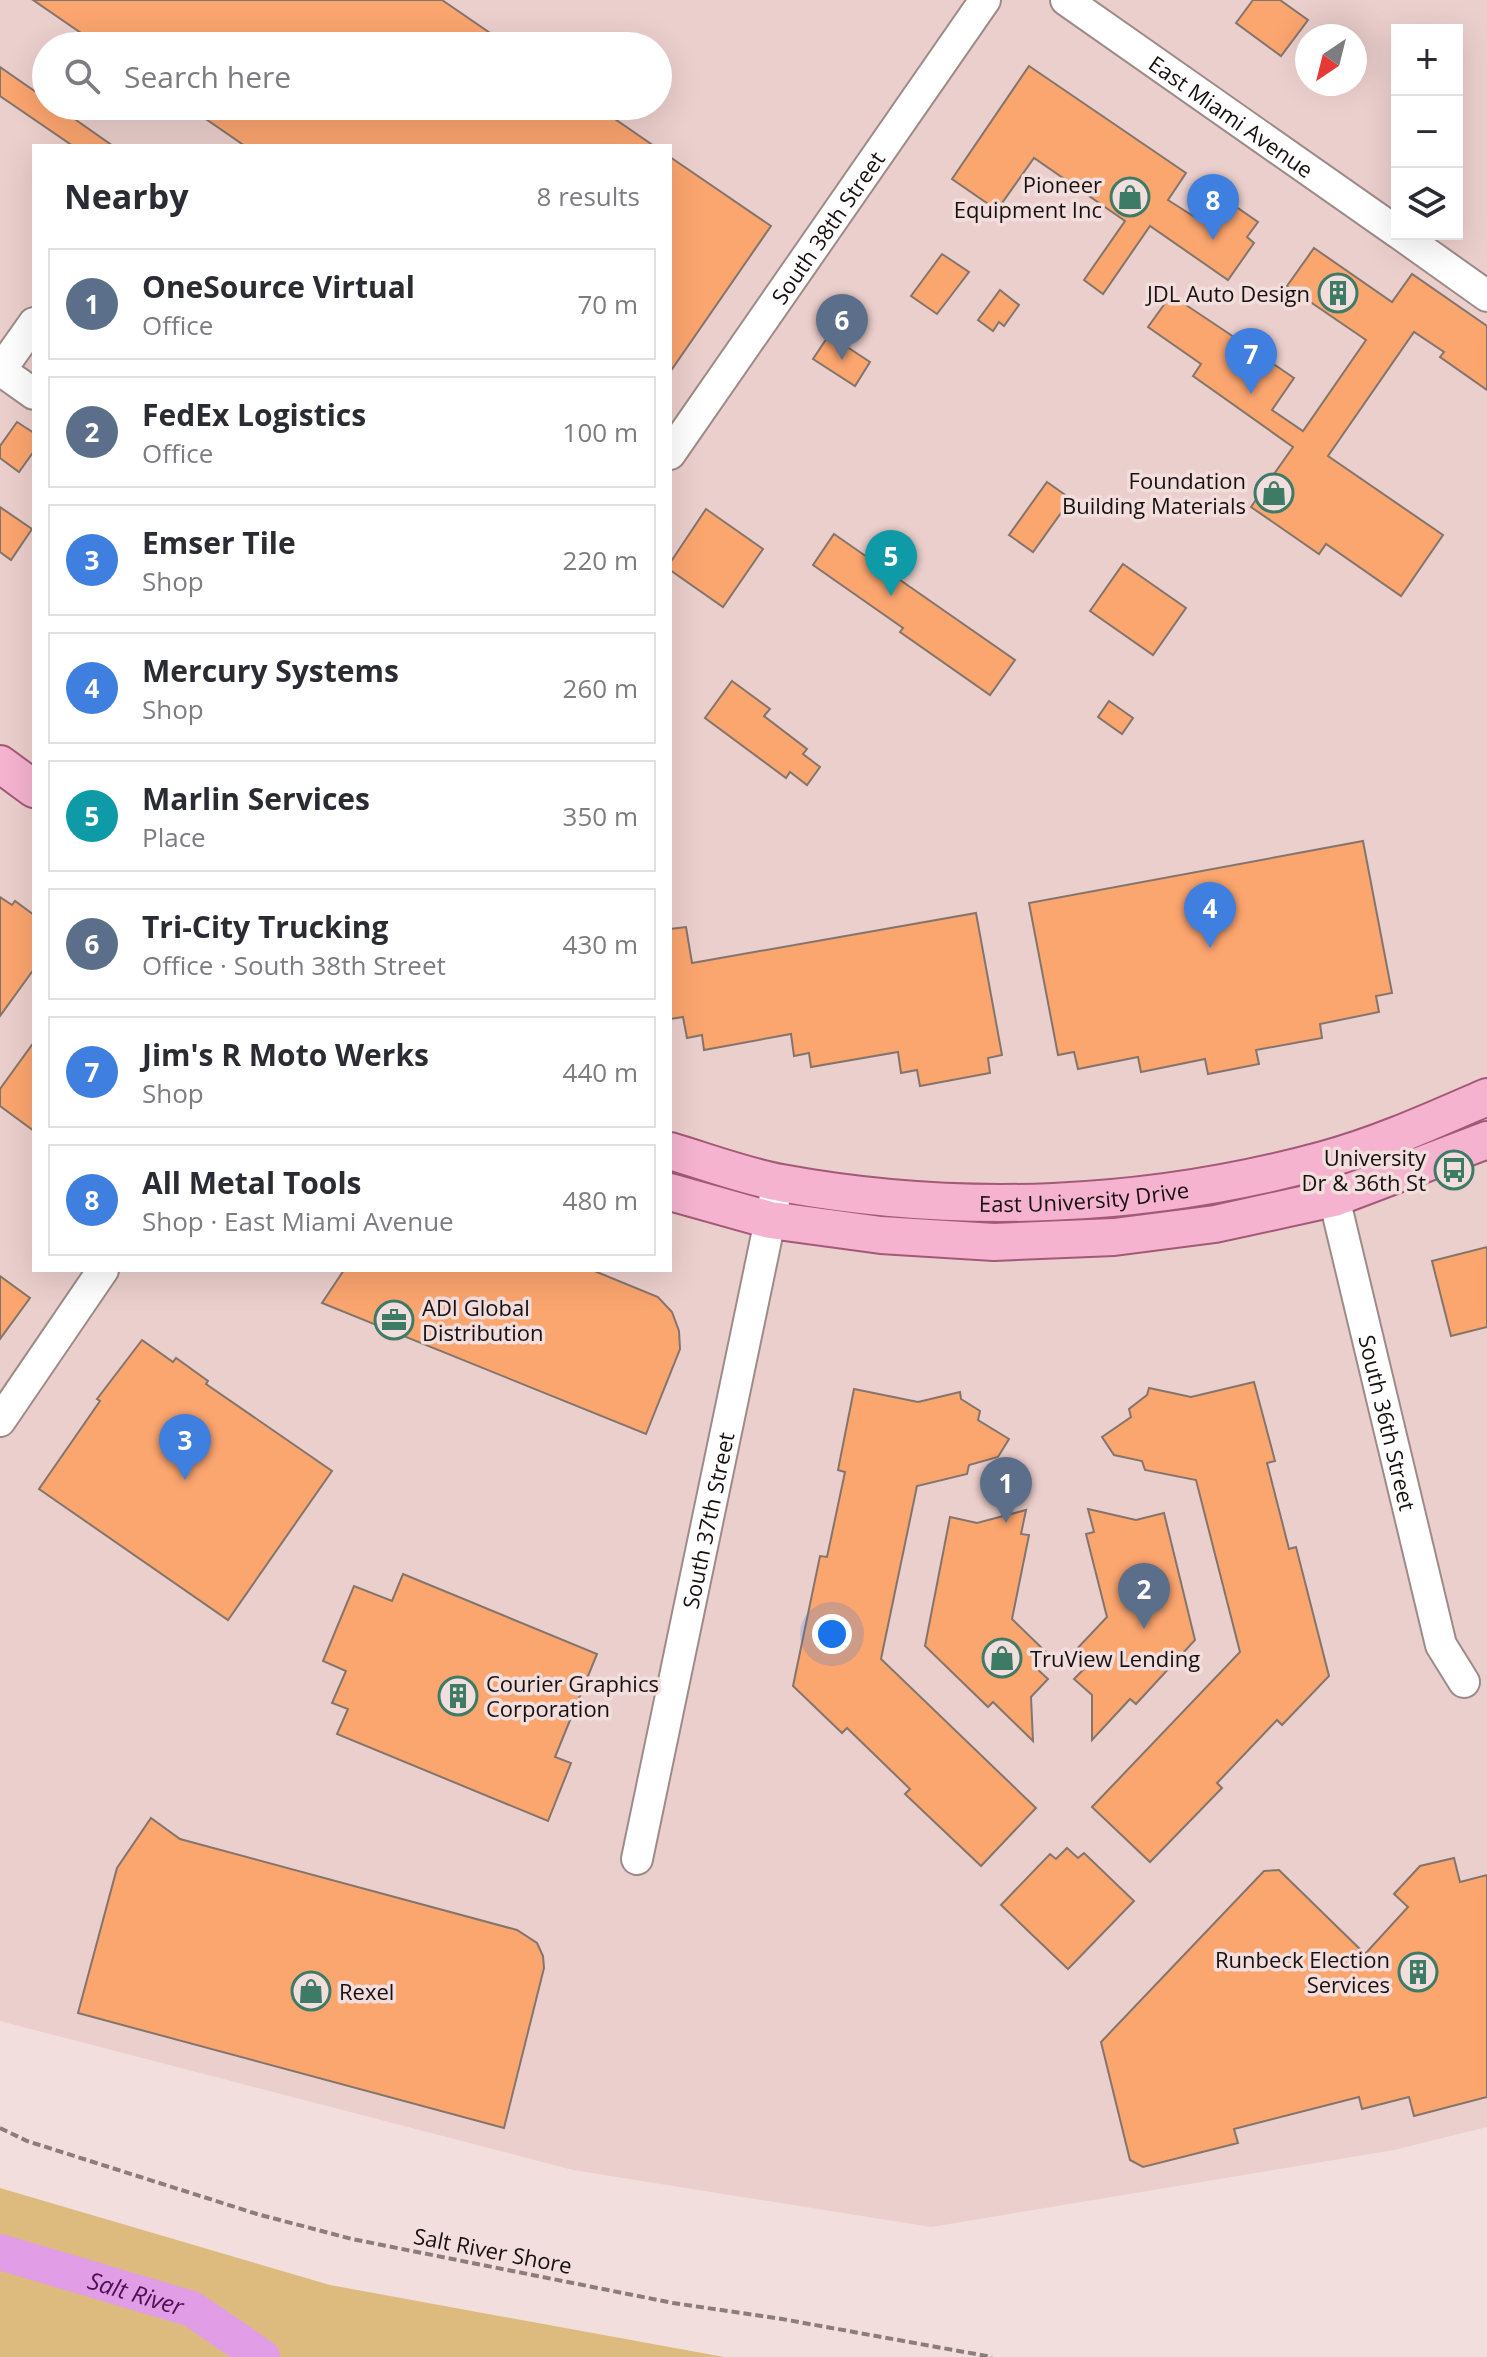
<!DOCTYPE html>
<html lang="en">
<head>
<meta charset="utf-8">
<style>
	:root { --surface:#fff; --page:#f2f2f3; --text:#2b2b33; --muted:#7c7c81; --line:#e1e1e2; --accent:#3e7b67 }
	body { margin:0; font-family:"Open Sans",sans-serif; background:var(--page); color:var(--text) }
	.controls { position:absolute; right:24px; top:24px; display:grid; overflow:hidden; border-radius:0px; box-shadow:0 8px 32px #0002 }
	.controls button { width:72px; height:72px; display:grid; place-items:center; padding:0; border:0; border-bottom:2px solid var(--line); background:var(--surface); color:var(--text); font:40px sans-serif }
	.compass { position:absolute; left:1295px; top:24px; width:72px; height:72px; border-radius:50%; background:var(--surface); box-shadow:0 8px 32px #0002; rotate:215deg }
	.you { position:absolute; left:832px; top:1634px; width:28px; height:28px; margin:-20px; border:6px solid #fff; border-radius:50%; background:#1a73e8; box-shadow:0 0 0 12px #1a73e833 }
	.badge { display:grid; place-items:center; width:52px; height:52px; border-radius:50%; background:var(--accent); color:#fff; font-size:26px; font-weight:700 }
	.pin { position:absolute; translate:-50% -66px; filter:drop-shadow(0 2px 4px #0008) }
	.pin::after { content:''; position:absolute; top:42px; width:28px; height:24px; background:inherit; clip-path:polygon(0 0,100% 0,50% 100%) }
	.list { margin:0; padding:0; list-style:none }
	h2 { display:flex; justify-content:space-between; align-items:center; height:104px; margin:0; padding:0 32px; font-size:34px }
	h2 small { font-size:26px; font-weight:400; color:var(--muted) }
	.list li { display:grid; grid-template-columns:52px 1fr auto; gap:24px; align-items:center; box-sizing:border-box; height:112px; margin:0 16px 16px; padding:0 16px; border:2px solid var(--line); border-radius:0px }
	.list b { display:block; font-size:30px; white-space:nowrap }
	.list p { margin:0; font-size:26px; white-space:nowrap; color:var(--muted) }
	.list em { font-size:26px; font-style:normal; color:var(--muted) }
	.icon { flex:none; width:44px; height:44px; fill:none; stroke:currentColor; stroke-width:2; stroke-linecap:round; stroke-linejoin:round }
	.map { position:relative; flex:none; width:1487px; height:2357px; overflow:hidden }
	.search { position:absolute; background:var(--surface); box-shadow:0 8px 32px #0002; left:32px; top:32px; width:640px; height:88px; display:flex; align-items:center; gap:20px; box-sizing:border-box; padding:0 28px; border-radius:44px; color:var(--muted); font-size:30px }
	.panel { position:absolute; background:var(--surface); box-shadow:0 8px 32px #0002; left:32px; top:144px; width:640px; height:1128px; border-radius:0px }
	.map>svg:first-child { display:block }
	.built { fill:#ebcfcc; fill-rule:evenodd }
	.green { fill:#ddbb7e }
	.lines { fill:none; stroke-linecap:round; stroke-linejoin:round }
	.river { stroke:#e19de5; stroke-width:36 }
	.building { fill:#fba56f; stroke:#84756c; stroke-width:2 }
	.minor-casing { stroke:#9d8b89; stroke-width:34 }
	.major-casing { stroke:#a35978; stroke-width:40 }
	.path { stroke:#8b7d7c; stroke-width:4; stroke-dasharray:8 4; stroke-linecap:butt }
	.minor { stroke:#fff; stroke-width:30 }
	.major { stroke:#f5b3cf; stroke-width:36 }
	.labels { text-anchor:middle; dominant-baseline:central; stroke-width:7; stroke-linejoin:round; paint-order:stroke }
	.street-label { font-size:22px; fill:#181111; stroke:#f2dedc }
	.poi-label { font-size:22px; fill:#181111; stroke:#f2dedc; text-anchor:end }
	.water-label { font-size:24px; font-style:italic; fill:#4d1051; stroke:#f2dedc }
</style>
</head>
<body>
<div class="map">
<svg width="1487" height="2357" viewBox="0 0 1487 2357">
	<rect width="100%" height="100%" fill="#f2dedc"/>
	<path class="built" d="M0 0H1487V2127L1394 2150 931 2227 573 2170 0 2021ZM1397 30H1457V234H1397ZM1307 36H1355V84H1307ZM46 46H658V106H46ZM34 146H670V1270H34Z"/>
	<polygon class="green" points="0,2188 330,2285 724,2357 0,2357"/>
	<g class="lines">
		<path class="river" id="s1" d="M0 2252 192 2309 262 2357"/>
	</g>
	<g class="building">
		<polygon points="33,0 442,0 509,46 100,46"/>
		<polygon points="1253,0 1280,0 1308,20 1281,56 1236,23"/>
		<polygon points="1029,66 1186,173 1168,200 1201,221 1219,195 1258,222 1247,237 1254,243 1228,280 1150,226 1103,294 1084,280 1125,221 1034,158 997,210 952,179"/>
		<polygon points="0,67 46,99 46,106 56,106 113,146 73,146 0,96"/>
		<polygon points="187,106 596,106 654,146 245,146"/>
		<polygon points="670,157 771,226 670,372"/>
		<polygon points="1314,248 1392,302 1412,274 1487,326 1487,390 1440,357 1444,352 1414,332 1328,456 1443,535 1401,596 1326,544 1319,554 1251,507 1293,447 1193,376 1201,364 1148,327 1171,295 1225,331 1294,378 1272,410 1303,431 1366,340 1287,286"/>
		<polygon points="942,254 969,272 937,314 911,296"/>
		<polygon points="1000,290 1019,305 1004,326 999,322 993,331 978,320"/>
		<polygon points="829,335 870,362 855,386 813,359"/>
		<polygon points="17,422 34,433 34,451 19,472 0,458 0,446"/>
		<polygon points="1047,482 1071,499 1033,552 1009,535"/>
		<polygon points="0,507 32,529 11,560 0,552"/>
		<polygon points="706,509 763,549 723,607 670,570 670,563"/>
		<polygon points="834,534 1015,660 990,695 900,632 903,628 813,565"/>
		<polygon points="1123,564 1186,608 1153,655 1090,611"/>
		<polygon points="732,681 770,709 764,716 807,749 803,754 820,767 807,785 790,772 786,778 705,718"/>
		<polygon points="1109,701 1133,718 1122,734 1098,717"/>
		<polygon points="1363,841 1392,993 1376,996 1379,1012 1320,1024 1322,1038 1256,1050 1259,1064 1208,1074 1205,1059 1141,1072 1138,1057 1078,1069 1074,1052 1058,1055 1029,903"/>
		<polygon points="0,897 12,905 15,901 34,915 34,969 0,1016"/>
		<polygon points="976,913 1002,1055 988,1058 990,1073 920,1086 917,1070 901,1073 898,1052 811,1067 809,1053 794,1056 791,1034 704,1050 702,1035 687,1038 683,1017 670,1019 670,929 686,927 692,963"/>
		<polygon points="34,1042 34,1131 0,1106 0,1089"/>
		<polygon points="1487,1247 1487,1327 1451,1336 1432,1261"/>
		<polygon points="344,1270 592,1270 658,1297 672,1312 679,1331 680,1349 646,1434 322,1303"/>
		<polygon points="0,1276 30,1298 0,1339"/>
		<polygon points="142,1340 173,1362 176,1358 208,1381 206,1384 332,1471 228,1620 39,1489 100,1401 97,1399"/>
		<polygon points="1254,1382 1275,1461 1267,1463 1289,1549 1296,1547 1329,1676 1282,1725 1277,1720 1217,1783 1222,1788 1150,1862 1092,1807 1240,1652 1196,1480 1145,1470 1142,1461 1114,1455 1102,1437 1131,1417 1129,1409 1147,1395 1149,1388 1191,1397"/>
		<polygon points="854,1389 918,1402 960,1392 961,1399 980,1411 978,1420 1009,1439 998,1457 969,1465 967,1474 917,1486 881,1659 1036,1808 981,1866 905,1794 910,1789 847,1728 842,1733 793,1686 820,1556 827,1557 845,1472 838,1470"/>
		<polygon points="1088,1509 1136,1520 1164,1513 1195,1640 1136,1704 1130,1699 1092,1740 1092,1695 1074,1679 1087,1666 1073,1653 1107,1617 1086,1534 1094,1532"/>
		<polygon points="1026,1510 1021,1534 1029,1535 1012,1619 1047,1653 1035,1667 1048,1679 1031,1697 1033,1741 993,1702 988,1707 925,1646 950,1517 977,1523"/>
		<polygon points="403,1574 597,1654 555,1757 571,1763 548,1821 337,1734 348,1709 332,1703 346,1671 323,1661 354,1586 392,1601"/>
		<polygon points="151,1818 180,1839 517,1930 537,1943 543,1956 544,1968 504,2128 78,2013 117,1868"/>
		<polygon points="1067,1848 1078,1858 1084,1853 1134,1901 1068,1969 1001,1905 1050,1854 1056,1859"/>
		<polygon points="1454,1858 1460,1882 1487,1875 1487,2097 1414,2116 1409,2097 1362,2109 1359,2097 1234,2129 1238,2143 1143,2167 1130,2160 1101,2042 1264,1871 1279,1870 1365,1954 1408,1907 1394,1894 1420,1866"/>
	</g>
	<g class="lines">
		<g class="minor-casing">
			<g id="minor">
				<path id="s2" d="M1066 0 1397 232"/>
				<polyline points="1400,234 1487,296"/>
				<polyline points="0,370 34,394"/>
				<polyline points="0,371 34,323"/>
				<path id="s3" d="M670 454 985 0"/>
				<path id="s4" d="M1325 1160 1441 1645 1464 1682"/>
				<polyline points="0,1421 103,1270"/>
				<path id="s5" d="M637 1859 778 1182"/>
			</g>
		</g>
		<g class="major-casing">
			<g id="major">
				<polyline points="0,764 34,789"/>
				<path id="s6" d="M670 1151C707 1162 744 1176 781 1183 960 1216 1147 1208 1323 1160 1379 1145 1434 1120 1487 1097"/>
				<polyline points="670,1192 770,1220 881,1235 994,1242 1114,1237 1215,1224 1334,1198 1487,1140"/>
			</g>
		</g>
		<polyline class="path" points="0,2128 27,2141 257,2214 352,2239 673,2303 782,2319 992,2357"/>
		<use href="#minor" class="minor"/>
		<use href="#major" class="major"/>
	</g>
	<defs>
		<g id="shop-ring" transform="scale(2)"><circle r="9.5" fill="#f2dedc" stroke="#3e7b67" stroke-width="1.5"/><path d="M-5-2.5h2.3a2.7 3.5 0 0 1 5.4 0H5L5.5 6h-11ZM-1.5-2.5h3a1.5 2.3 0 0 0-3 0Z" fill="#3e7b67"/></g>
		<g id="building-ring" transform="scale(2)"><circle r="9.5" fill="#f2dedc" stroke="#3e7b67" stroke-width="1.5"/><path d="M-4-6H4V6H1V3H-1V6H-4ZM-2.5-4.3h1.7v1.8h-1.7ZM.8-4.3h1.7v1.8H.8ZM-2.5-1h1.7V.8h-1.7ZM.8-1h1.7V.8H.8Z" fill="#3e7b67"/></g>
		<g id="bus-ring" transform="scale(2)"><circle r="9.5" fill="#f2dedc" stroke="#3e7b67" stroke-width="1.5"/><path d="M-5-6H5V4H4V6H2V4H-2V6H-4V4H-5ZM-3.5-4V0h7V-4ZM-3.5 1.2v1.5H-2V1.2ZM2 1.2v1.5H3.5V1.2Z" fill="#3e7b67"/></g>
		<g id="office-ring" transform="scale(2)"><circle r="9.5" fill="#f2dedc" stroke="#3e7b67" stroke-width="1.5"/><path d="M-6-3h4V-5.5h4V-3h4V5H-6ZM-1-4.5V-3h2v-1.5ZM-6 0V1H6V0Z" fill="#3e7b67"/></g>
	</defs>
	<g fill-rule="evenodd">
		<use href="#shop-ring" x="1130" y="197"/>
		<use href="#building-ring" x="1338" y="293"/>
		<use href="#shop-ring" x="1274" y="493"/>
		<use href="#bus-ring" x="1454" y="1170"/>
		<use href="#office-ring" x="394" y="1320"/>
		<use href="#shop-ring" x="1002" y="1658"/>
		<use href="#building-ring" x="458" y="1696"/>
		<use href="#building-ring" x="1418" y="1972"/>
		<use href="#shop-ring" x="311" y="1991"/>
	</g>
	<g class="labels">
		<g class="street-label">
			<text stroke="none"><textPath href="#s2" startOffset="202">East Miami Avenue</textPath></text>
			<text stroke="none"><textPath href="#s3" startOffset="276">South 38th Street</textPath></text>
			<text stroke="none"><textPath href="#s6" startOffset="420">East University Drive</textPath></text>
			<text stroke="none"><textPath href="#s4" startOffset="270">South 36th Street</textPath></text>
			<text stroke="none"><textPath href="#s5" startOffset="346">South 37th Street</textPath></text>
			<text transform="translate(493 2250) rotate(11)">Salt River Shore</text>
		</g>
		<g class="poi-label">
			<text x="1102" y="184">Pioneer<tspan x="1102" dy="25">Equipment Inc</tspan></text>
			<text x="1310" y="293">JDL Auto Design</text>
			<text x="1246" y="480">Foundation<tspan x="1246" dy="25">Building Materials</tspan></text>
			<text x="1426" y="1157">University<tspan x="1426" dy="25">Dr &amp; 36th St</tspan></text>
			<text x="422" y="1307" text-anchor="start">ADI Global<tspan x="422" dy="25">Distribution</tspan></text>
			<text x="1030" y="1658" text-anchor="start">TruView Lending</text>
			<text x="486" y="1683" text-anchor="start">Courier Graphics<tspan x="486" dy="25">Corporation</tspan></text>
			<text x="1390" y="1959">Runbeck Election<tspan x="1390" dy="25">Services</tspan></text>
			<text x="339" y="1991" text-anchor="start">Rexel</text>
		</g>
		<g class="water-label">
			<text stroke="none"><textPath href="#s1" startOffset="142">Salt River</textPath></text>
		</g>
	</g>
</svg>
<div class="controls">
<button>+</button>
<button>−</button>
<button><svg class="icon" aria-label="layers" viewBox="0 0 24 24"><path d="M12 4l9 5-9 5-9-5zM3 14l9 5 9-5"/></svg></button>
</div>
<svg class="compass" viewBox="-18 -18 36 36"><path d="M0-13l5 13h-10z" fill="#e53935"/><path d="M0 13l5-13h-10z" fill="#7c7c81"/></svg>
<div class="you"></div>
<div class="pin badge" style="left:1006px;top:1523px;background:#5c6f8a">1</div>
<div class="pin badge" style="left:1144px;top:1629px;background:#5c6f8a">2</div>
<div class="pin badge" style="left:185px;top:1480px;background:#3f7fe0">3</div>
<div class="pin badge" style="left:1210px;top:948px;background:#3f7fe0">4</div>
<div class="pin badge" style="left:891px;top:596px;background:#0f9aa8">5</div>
<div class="pin badge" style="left:842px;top:360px;background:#5c6f8a">6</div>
<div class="pin badge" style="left:1251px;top:394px;background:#3f7fe0">7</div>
<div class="pin badge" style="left:1213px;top:240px;background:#3f7fe0">8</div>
<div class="search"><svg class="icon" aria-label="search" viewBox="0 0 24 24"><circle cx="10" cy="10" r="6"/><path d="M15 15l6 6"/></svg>Search here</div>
<section class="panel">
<h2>Nearby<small>8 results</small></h2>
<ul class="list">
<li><span class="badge" style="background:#5c6f8a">1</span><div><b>OneSource Virtual</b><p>Office</p></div><em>70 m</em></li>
<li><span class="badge" style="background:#5c6f8a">2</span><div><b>FedEx Logistics</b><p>Office</p></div><em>100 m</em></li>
<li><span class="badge" style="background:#3f7fe0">3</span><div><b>Emser Tile</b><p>Shop</p></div><em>220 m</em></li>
<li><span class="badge" style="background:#3f7fe0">4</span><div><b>Mercury Systems</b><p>Shop</p></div><em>260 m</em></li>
<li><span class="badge" style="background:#0f9aa8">5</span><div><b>Marlin Services</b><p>Place</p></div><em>350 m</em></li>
<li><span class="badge" style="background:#5c6f8a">6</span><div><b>Tri-City Trucking</b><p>Office · South 38th Street</p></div><em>430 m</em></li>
<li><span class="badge" style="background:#3f7fe0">7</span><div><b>Jim's R Moto Werks</b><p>Shop</p></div><em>440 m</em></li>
<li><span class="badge" style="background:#3f7fe0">8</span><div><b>All Metal Tools</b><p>Shop · East Miami Avenue</p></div><em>480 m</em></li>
</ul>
</section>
</div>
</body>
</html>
